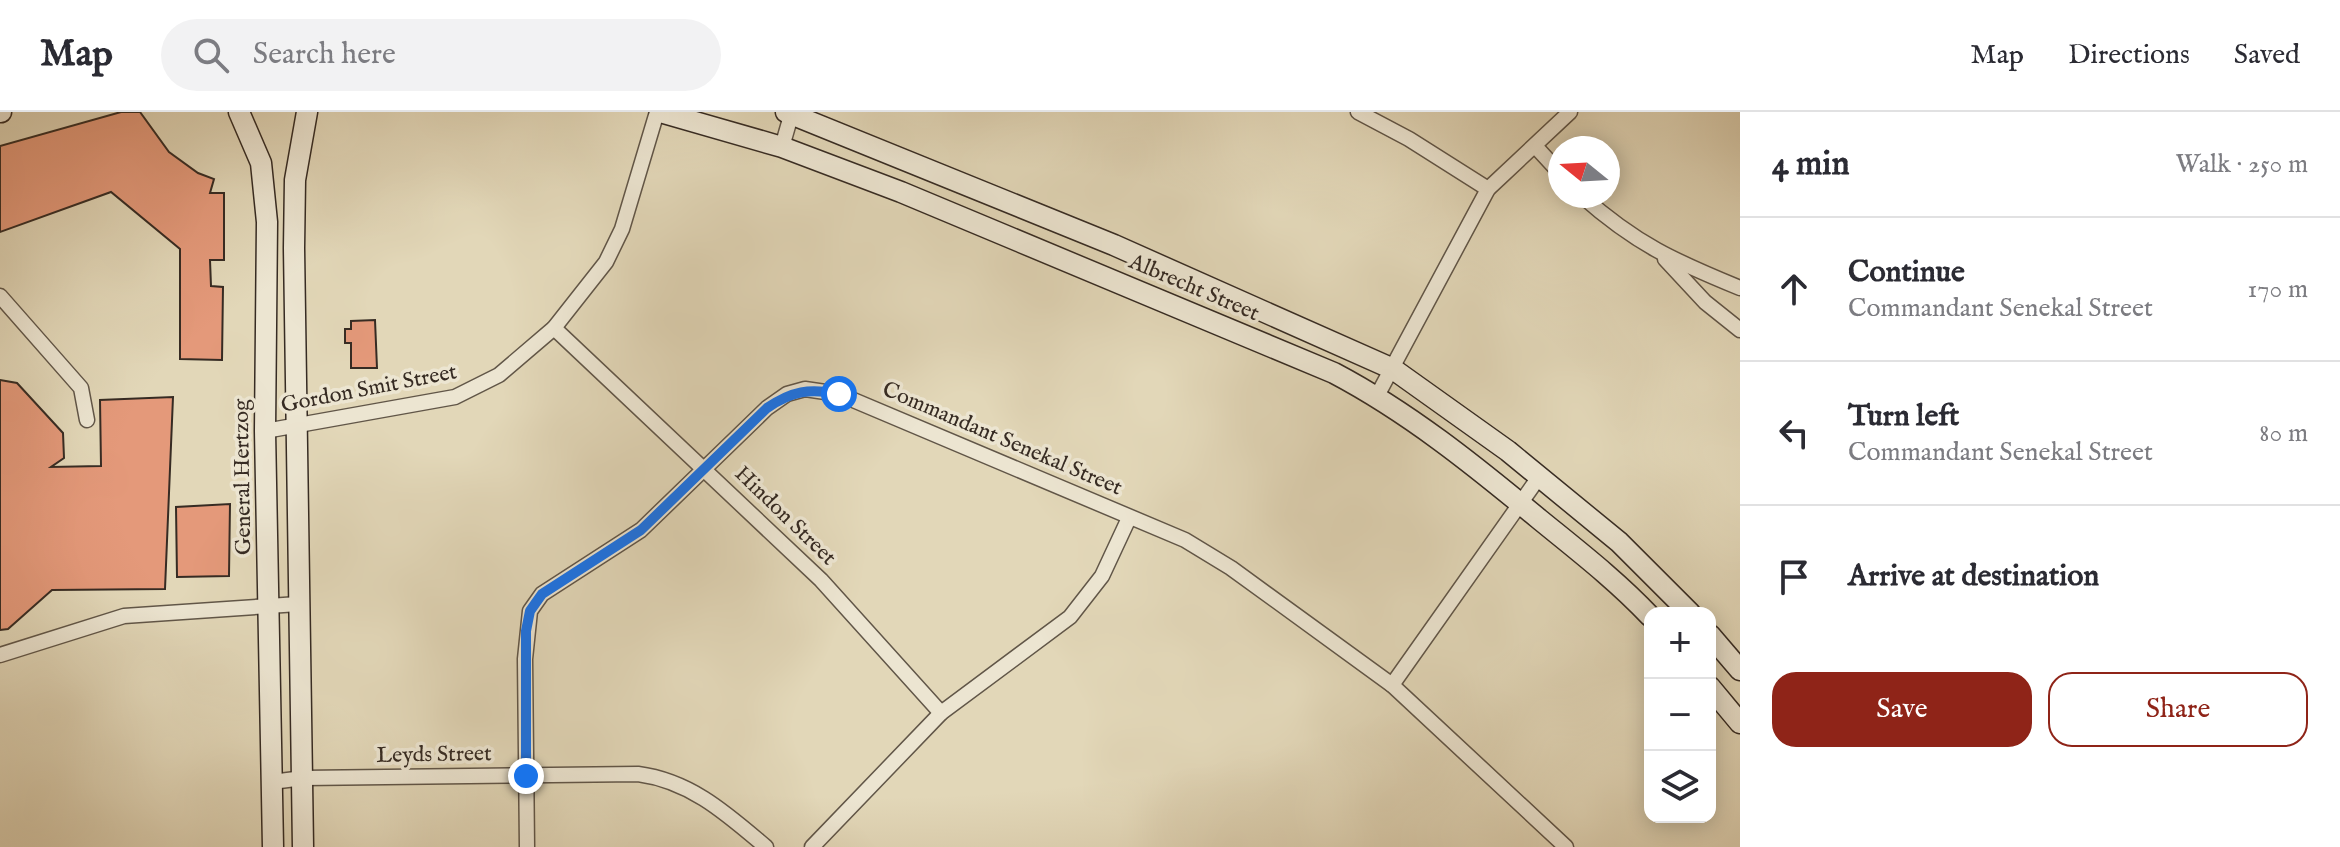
<!DOCTYPE html>
<html lang="en">
<head>
<meta charset="utf-8">
<style>
	:root { --surface:#fff; --page:#f2f2f3; --text:#2b2b33; --muted:#7c7c81; --line:#e1e1e2; --accent:#8f2418 }
	body { margin:0; font-family:"IM FELL English",serif; background:var(--page); color:var(--text) }
	.controls { position:absolute; right:24px; bottom:24px; display:grid; overflow:hidden; border-radius:16px; box-shadow:0 4px 20px #0003 }
	.controls button { width:72px; height:72px; display:grid; place-items:center; padding:0; border:0; border-bottom:2px solid var(--line); background:var(--surface); color:var(--text); font:40px sans-serif }
	.compass { position:absolute; left:1548px; top:24px; width:72px; height:72px; border-radius:50%; background:var(--surface); box-shadow:0 4px 20px #0003; rotate:288deg }
	.stop { position:absolute; width:24px; height:24px; margin:-18px; border:6px solid #1a73e8; border-radius:50%; background:#fff }
	.stop.end { background:#1a73e8; border-color:#fff; box-shadow:0 2px 8px #0008 }
	.list { margin:0; padding:0; list-style:none }
	h2 { display:flex; justify-content:space-between; align-items:center; height:104px; margin:0; padding:0 32px; font-size:34px }
	h2 small { font-size:26px; font-weight:400; color:var(--muted) }
	.list li { display:grid; grid-template-columns:52px 1fr auto; gap:24px; align-items:center; box-sizing:border-box; height:144px; padding:0 32px; border-top:2px solid var(--line) }
	.list b { display:block; font-size:30px; white-space:nowrap }
	.list p { margin:0; font-size:26px; white-space:nowrap; color:var(--muted) }
	.list em { font-size:26px; font-style:normal; color:var(--muted) }
	.actions { display:flex; gap:16px; padding:24px 32px }
	.actions a { flex:1; padding:18px 0; border:2px solid var(--accent); border-radius:24px; text-align:center; font-size:28px; color:var(--accent) }
	.actions .main { background:var(--accent); color:#fff }
	.icon { flex:none; width:44px; height:44px; fill:none; stroke:currentColor; stroke-width:2; stroke-linecap:round; stroke-linejoin:round }
	.map { position:relative; flex:none; width:1740px; height:735px; overflow:hidden }
	header { display:flex; align-items:center; gap:48px; box-sizing:border-box; height:112px; padding:0 40px; background:var(--surface); border-bottom:2px solid var(--line) }
	header strong { font-size:38px }
	nav { display:flex; gap:44px; margin-inline-start:auto; font-size:28px }
	.search { width:560px; height:72px; background:var(--page); display:flex; align-items:center; gap:20px; box-sizing:border-box; padding:0 28px; border-radius:44px; color:var(--muted); font-size:30px }
	main { display:flex }
	aside { flex:1; background:var(--surface) }
	.map>svg:first-child { display:block }
	.building { fill:#e4997a; stroke:#362b23; stroke-width:2 }
	.lines { fill:none; stroke-linecap:round; stroke-linejoin:round }
	.street-casing { stroke:#615648; stroke-width:17 }
	.secondary-casing { stroke:#362b23; stroke-width:23 }
	.street { stroke:#ece5d1; stroke-width:14 }
	.secondary { stroke:#ece5d1; stroke-width:20 }
	.route { stroke:#1a73e8; stroke-width:10 }
	.labels { text-anchor:middle; dominant-baseline:central; stroke-width:7; stroke-linejoin:round; paint-order:stroke }
	.street-label { font-size:22px; fill:#362b23; stroke:#ece5d1 }
</style>
</head>
<body>
<header>
<strong>Map</strong>
<div class="search"><svg class="icon" aria-label="search" viewBox="0 0 24 24"><circle cx="10" cy="10" r="6"/><path d="M15 15l6 6"/></svg>Search here</div>
<nav><a>Map</a><a>Directions</a><a>Saved</a></nav>
</header>
<main>
<div class="map">
<svg width="1740" height="735" viewBox="0 0 1740 735">
	<rect width="100%" height="100%" fill="#e2d7b8"/>
	<filter id="stains"><feTurbulence type="fractalNoise" baseFrequency=".0025" numOctaves="4"/><feColorMatrix values="0 0 0 0 .2 0 0 0 0 .09 0 0 0 0 .02 0 0 0 .5 -.17"/></filter>
	<radialGradient id="worn" r=".72"><stop offset=".6" stop-color="#630" stop-opacity="0"/><stop offset="1" stop-color="#630" stop-opacity=".3"/></radialGradient>
	<g class="building">
		<polygon points="121,0 140,0 169,40 198,61 214,67 210,81 224,81 224,148 210,148 211,174 223,175 222,248 180,247 180,137 111,80 0,120 0,34"/>
		<polygon points="375,208 377,256 351,256 351,231 345,231 345,217 351,217 351,209"/>
		<polygon points="0,268 17,271 63,321 64,346 51,355 101,354 100,288 173,285 165,477 52,478 8,517 0,518"/>
		<polygon points="230,392 229,464 177,465 176,395"/>
	</g>
	<g class="lines">
		<g class="street-casing">
			<g id="street">
				<polyline points="1358,0 1409,27 1488,77"/>
				<polyline points="782,35 792,0"/>
				<polyline points="1536,35 1560,61"/>
				<path d="M1582 84C1636 132 1674 149 1740 176"/>
				<polyline points="1665,147 1705,190 1740,218"/>
				<polyline points="0,184 81,276 87,308"/>
				<polyline points="554,216 821,468 941,601"/>
				<polyline points="1377,284 1488,77 1570,0"/>
				<polyline points="265,319 455,285 499,263 554,216 606,150 622,117 657,0"/>
				<polyline points="0,543 124,504 298,492"/>
				<polyline points="1392,573 1539,365"/>
				<path d="M272 670 303 666 638 662C691 669 727 702 766 735"/>
				<polyline points="527,735 525,547 530,499 542,482 641,418 767,296 787,282 805,277 839,282 1185,428 1231,456 1392,573 1566,735"/>
				<polyline points="812,735 941,601 1070,505 1102,464 1129,406"/>
			</g>
		</g>
		<g class="secondary-casing">
			<g id="secondary">
				<polyline points="0,0 1,0"/>
				<polyline points="239,0 261,51 267,110 265,319 273,735"/>
				<path d="M660 0 782 35 901 80 1334 261C1408 300 1474 353 1539 407 1577 438 1616 468 1650 504"/>
				<polyline points="786,0 1114,133 1393,257 1508,339 1619,430 1690,501"/>
				<polyline points="1710,523 1740,558"/>
				<polyline points="1710,575 1740,611"/>
				<polyline points="303,735 294,136 295,68 307,0"/>
			</g>
		</g>
		<use href="#street" class="street"/>
		<use href="#secondary" class="secondary"/>
	</g>
	<g class="lines">
		<path class="route" d="M526 664V519L530 499 542 482 641 418 767 296C792 279 809 276 839 282"/>
	</g>
	<g class="labels">
		<g class="street-label">
			<text transform="translate(1194 176) rotate(23)">Albrecht Street</text>
			<text transform="translate(369 277) rotate(-11)">Gordon Smit Street</text>
			<text transform="translate(1002 327) rotate(23)">Commandant Senekal Street</text>
			<text transform="translate(243 365) rotate(-91)">General Hertzog</text>
			<text transform="translate(785 404) rotate(44)">Hindon Street</text>
			<text transform="translate(434 643) rotate(-1)">Leyds Street</text>
		</g>
	</g>
	<rect width="100%" height="100%" filter="url(#stains)"/>
	<rect width="100%" height="100%" fill="url(#worn)"/>
</svg>
<div class="controls">
<button>+</button>
<button>−</button>
<button><svg class="icon" aria-label="layers" viewBox="0 0 24 24"><path d="M12 4l9 5-9 5-9-5zM3 14l9 5 9-5"/></svg></button>
</div>
<svg class="compass" viewBox="-18 -18 36 36"><path d="M0-13l5 13h-10z" fill="#e53935"/><path d="M0 13l5-13h-10z" fill="#7c7c81"/></svg>
<div class="stop" style="left:839px;top:282px"></div>
<div class="stop end" style="left:526px;top:664px"></div>
</div>
<aside>
<h2>4 min<small>Walk · 250 m</small></h2>
<ul class="list">
<li><svg class="icon" aria-label="ahead" viewBox="0 0 24 24"><path d="M12 20V5M6 11l6-6 6 6"/></svg><div><b>Continue</b><p>Commandant Senekal Street</p></div><em>170 m</em></li>
<li><svg class="icon" aria-label="left" viewBox="0 0 24 24"><path d="M17 20v-9H6M10 6l-5 5 5 5"/></svg><div><b>Turn left</b><p>Commandant Senekal Street</p></div><em>80 m</em></li>
<li><svg class="icon" aria-label="arrive" viewBox="0 0 24 24"><path d="M6 21V4h12l-3 4 3 4H6"/></svg><div><b>Arrive at destination</b></div></li>
</ul>
<div class="actions"><a class="main">Save</a><a>Share</a></div>
</aside>
</main>
</body>
</html>
